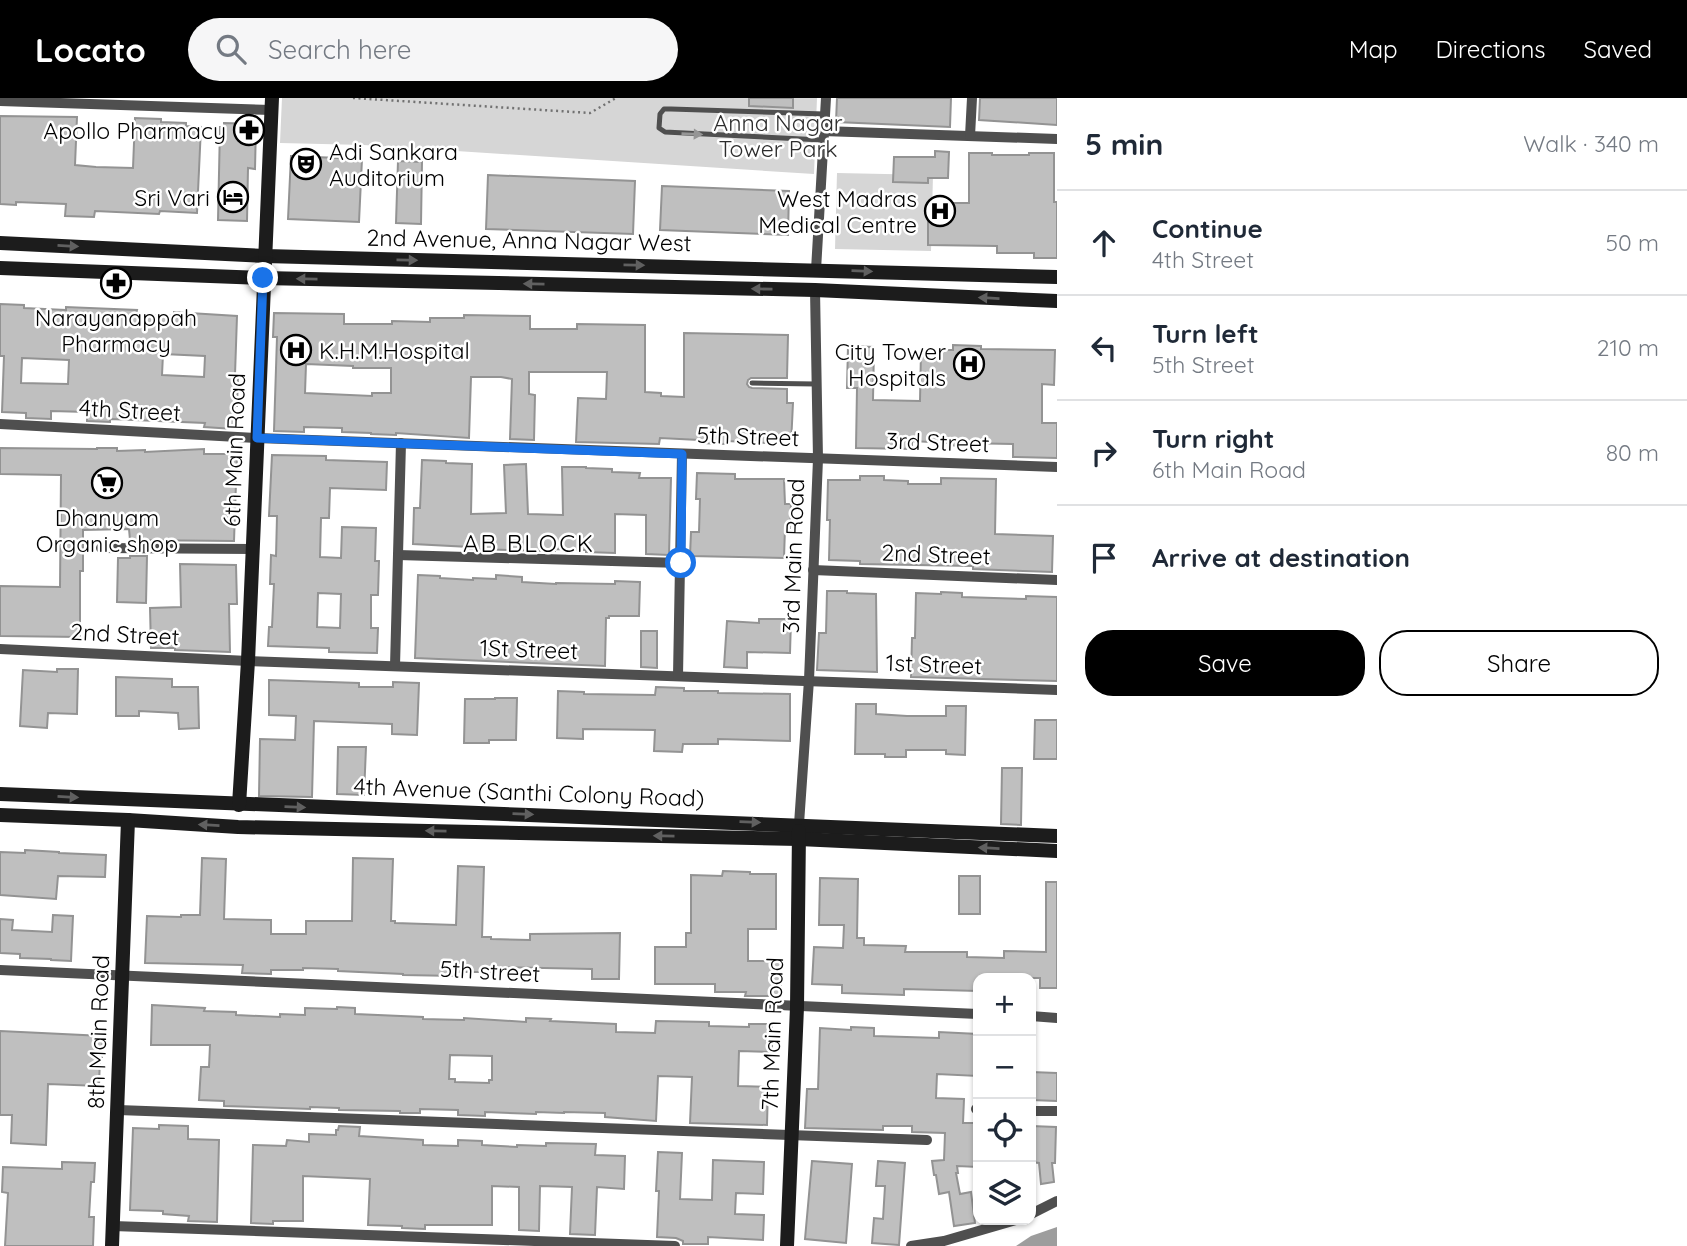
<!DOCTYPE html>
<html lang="en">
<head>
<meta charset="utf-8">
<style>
	:root { --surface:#fff; --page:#f6f6f7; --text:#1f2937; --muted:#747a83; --line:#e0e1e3; --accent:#000 }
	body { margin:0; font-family:Quicksand,sans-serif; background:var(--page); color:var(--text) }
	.controls { position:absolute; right:21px; bottom:21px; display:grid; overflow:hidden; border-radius:14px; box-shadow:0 2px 5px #0004 }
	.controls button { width:63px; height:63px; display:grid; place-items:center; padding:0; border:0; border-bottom:2px solid var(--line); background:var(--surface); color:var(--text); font:35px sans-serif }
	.stop { position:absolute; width:21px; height:21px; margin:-16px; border:5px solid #1a73e8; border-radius:50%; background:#fff }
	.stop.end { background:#1a73e8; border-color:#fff; box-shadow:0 2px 7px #0008 }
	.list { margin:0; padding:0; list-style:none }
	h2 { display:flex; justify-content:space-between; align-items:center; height:91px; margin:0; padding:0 28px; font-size:30px }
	h2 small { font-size:23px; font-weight:400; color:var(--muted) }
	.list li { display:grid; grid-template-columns:46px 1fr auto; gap:21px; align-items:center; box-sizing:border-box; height:105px; padding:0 28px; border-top:2px solid var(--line) }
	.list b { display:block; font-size:26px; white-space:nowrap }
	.list p { margin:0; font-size:23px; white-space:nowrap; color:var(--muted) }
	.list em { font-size:23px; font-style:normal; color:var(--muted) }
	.actions { display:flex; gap:14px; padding:21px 28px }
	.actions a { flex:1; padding:16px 0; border:2px solid var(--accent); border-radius:28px; text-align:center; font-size:24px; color:var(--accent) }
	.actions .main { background:var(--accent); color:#fff }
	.icon { flex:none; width:38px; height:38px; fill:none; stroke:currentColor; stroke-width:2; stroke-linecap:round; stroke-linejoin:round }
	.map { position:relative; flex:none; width:1057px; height:1148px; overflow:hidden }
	header { display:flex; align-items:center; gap:42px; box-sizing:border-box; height:98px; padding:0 35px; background:var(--accent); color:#fff }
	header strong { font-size:33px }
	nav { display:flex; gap:38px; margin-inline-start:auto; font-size:24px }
	.search { width:490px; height:63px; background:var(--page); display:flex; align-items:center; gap:18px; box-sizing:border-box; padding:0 24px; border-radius:38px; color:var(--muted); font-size:26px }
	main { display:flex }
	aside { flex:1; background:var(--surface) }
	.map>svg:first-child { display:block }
	.green { fill:#d6d6d6 }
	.water { fill:#9d9d9d }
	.building { fill:#bfbfbf; stroke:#939393; stroke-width:2; fill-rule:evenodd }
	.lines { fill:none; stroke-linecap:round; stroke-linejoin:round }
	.path { stroke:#717171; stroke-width:2.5; stroke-dasharray:2 3.5; stroke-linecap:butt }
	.lane { stroke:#4f4f4f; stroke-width:5 }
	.street { stroke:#4f4f4f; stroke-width:10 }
	.secondary { stroke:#1c1c1c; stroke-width:14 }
	.oneway { fill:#959595 }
	.oneway2 { fill:#606060 }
	.route { stroke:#1a73e8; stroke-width:9 }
	.labels { text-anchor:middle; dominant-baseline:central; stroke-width:5; stroke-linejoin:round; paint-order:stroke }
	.park-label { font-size:23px; fill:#2d2d2d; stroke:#fff }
	.poi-label { font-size:23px; fill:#000; stroke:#fff; text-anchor:end }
	.street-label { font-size:23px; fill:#000; stroke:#fff }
	.neighbourhood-label { font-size:24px; letter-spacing:2px; fill:#000; stroke:#fff }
</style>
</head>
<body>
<header>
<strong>Locato</strong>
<div class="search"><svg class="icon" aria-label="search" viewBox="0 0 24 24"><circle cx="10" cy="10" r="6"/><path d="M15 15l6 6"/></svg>Search here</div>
<nav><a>Map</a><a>Directions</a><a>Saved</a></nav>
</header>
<main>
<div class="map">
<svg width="1057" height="1148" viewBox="0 0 1057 1148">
	<rect width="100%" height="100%" fill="#fff"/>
	<g class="green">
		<polygon points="282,0 817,0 814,76 364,47 280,45"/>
		<polygon points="837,75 933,77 931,153 835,151"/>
	</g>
	<polygon class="water" points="1057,1129 1057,1148 1016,1148 1031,1138"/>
	<g class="building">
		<polygon points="749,0 793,0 793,10 749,8"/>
		<polygon points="837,0 951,0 950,29 836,24"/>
		<polygon points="980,0 1057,0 1057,27 979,22"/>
		<polygon points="0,18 77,19 75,67 96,69 133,70 135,20 161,21 161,24 186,25 186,28 201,29 197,115 160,113 159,116 95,113 94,119 65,118 66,106 16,104 16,107 0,106"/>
		<polygon points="224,25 256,26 255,71 248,70 247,123 218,122 220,29 224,29"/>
		<polygon points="935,53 949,54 948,80 928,80 928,85 893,84 894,59 935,59"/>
		<polygon points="969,55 992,55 992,57 1029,57 1029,55 1054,55 1054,104 1057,104 1057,160 1034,160 1034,155 997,155 997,148 928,147 928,105 969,105"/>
		<polygon points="291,58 362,61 359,124 288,121"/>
		<polygon points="398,63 422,64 421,126 396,125"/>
		<polygon points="488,77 635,83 633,136 486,131"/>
		<polygon points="662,88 789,93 788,137 660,132"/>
		<path d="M0 206 24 207V210L66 212V209L137 212 136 216 174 218V214L237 218 235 277H238L237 308H235L234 331 204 329 205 325 110 321V324L87 323V314L51 313V321L26 320V315L2 314 4 258H0ZM163 256 205 258 204 279 162 277ZM22 260 69 262 68 286 21 285Z"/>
		<path d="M274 215 344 216V226H392V223L430 224V220H464V217L530 218V231H577V226L645 227V294L661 295V298L684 299V235L788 237 787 280H751L748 282 747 286 749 289 752 290 787 291V305H793L791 346 726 343V346L699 345V342L660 340 659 346 576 344 578 300 606 301 607 274H529V296L535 297 534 342 510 341 512 281 501 279H471L469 340 396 335V337L371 336V335L342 334V330L304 329V334L274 333 277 239H273ZM306 266 353 268V270H391V295H372V298L305 295Z"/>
		<polygon points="953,247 981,248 981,251 1055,252 1054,287 1042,286 1042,325 1057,325 1057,360 1013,359 1013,346 960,345 960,348 949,347 949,345 912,343 912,351 856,350 857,290 847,290 848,248 874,249 873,302 920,303 921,252 953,252"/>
		<polygon points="0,350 97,351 97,350 117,350 117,353 145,352 145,354 204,351 204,356 237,356 234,443 130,442 129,431 83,432 83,473 80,473 80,539 0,538 0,488 60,489 61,377 0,376"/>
		<path d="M272 357 326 358V362L387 364 386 392 330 390 329 420H321L320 459 341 460 342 429 376 430 375 463H379L378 497H371V530H378L377 555 329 554V550L268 548 269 529H272L274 486H270L271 457 276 458 277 418H269ZM318 495 341 496 340 530 317 529Z"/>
		<polygon points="422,362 446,363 446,365 472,366 471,416 506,415 504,367 526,366 528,416 563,417 562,369 586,369 586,370 612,371 612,374 640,375 639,380 671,380 669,457 646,456 646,417 615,416 615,455 586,454 586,452 555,451 555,453 470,451 470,449 413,446 414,410 420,410"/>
		<polygon points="697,375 735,376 735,381 784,381 785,406 791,406 790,430 785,430 784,460 690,458 691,434 699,434 700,401 696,401"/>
		<polygon points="860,378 884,378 884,382 908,383 908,386 941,386 941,380 996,381 995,436 1053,438 1052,474 973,471 973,468 860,466 860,463 829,462 830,422 827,422 828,382 860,382"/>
		<polygon points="130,458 147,458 146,505 117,504 118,460 130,460"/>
		<polygon points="180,466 236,467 237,506 229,506 230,554 175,552 175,550 151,550 150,510 181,509"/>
		<polygon points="418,477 440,478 440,480 473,482 473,480 496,481 496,477 522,479 522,484 556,486 556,485 615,486 615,483 640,484 639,518 609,518 609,520 606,520 605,568 415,560"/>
		<polygon points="827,493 847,493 847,495 876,496 877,574 817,572 819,535 826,535"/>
		<polygon points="941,494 962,495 962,499 1026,501 1026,498 1057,499 1057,583 911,579 912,540 915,540 916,495 941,496"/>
		<polygon points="759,521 791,521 790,555 747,554 747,570 724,569 727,523 759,525"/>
		<polygon points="641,533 657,533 657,570 641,569"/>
		<polygon points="57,571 78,571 77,616 48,615 47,630 20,628 23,572 57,574"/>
		<polygon points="116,579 172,581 172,589 198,589 199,630 179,631 178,615 139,613 139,618 116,618"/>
		<polygon points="269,582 359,585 359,589 393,589 393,584 419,585 417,637 392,636 392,626 314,623 312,699 259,698 260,641 295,642 296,618 269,617"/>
		<polygon points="656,589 684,590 684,593 718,593 718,595 790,596 790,643 718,641 718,646 683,646 682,654 654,653 655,632 583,631 583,641 557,640 558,593 584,594 584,596 655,597"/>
		<polygon points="495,600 517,600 516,642 489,642 489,645 464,645 465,601 495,601"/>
		<polygon points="856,606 876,606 876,616 907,618 946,618 946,608 966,608 965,657 946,656 946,652 906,652 906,659 885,659 885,656 855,656"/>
		<polygon points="1035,622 1057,622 1057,661 1034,661"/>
		<polygon points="338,649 366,649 364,697 337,696"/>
		<polygon points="1002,670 1022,670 1021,727 1001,726"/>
		<polygon points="25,752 59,754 59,755 106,757 105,779 58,778 56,801 0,797 0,754 25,755"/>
		<polygon points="202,760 226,761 224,821 271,822 271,836 306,836 306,823 352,823 353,760 393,761 391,823 395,823 395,825 456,827 458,768 484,769 482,839 491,839 491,841 530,842 530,836 620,835 619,881 592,881 592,871 491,869 491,874 456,874 456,878 403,877 403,876 338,873 338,871 303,870 303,872 271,872 271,876 242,875 243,867 145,865 147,818 181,819 181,817 200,817"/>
		<polygon points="723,773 750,774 750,776 776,776 776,831 748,831 748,863 781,863 781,898 745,898 746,894 715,894 715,886 655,886 655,849 686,849 686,835 691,835 691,777 722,778"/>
		<rect x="959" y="778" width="21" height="38"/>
		<polygon points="820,780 858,781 857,840 864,840 864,847 906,848 905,854 967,854 967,859 1004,860 1004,853 1046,854 1046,784 1057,784 1057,890 1040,890 1040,880 978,880 978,893 904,891 904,897 842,895 842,887 812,886 814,849 843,850 844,827 819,827"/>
		<polygon points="53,817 73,818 71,863 51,862 51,861 20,860 20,856 0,855 0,821 13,822 12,832 52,834"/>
		<path d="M152 907 205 910 204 913 236 914V917L280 919V916L305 917V910L337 911V909L355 910V916L423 919V921L464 922V920L526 924V920L551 921 550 923 616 926V934L655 935 656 923 709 924V928L749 929V926H772V954L739 953 738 988 768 989 767 1027 690 1025 692 979 658 978 656 1023 605 1019V1015L564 1014V1015L536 1014V1016L485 1014V1018L458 1017V1012L420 1011V1015H400V1013L339 1012V1010L310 1009V1011L224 1008V1003L199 1002 201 969H209L210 947H151ZM450 957 492 958V982H489V985L455 984V981H449Z"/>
		<polygon points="851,929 874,930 874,938 939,940 939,934 978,936 978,978 937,976 936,1000 964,1001 963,1025 978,1025 978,1069 957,1068 958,1075 956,1075 960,1096 971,1094 975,1125 954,1128 949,1094 939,1096 936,1077 934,1077 932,1063 944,1062 945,1035 912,1034 912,1028 883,1028 883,1032 805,1030 807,991 818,991 820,930 851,932"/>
		<polygon points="0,933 103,938 102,959 100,959 99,988 48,986 46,1047 11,1045 12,1017 0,1017"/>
		<polygon points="1031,974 1057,975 1057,1003 1031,1002"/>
		<polygon points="159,1027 188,1028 188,1041 219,1042 217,1124 188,1123 189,1118 163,1116 163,1113 130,1112 133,1030 159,1031"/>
		<polygon points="339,1028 360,1029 359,1038 423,1042 423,1047 458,1048 458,1042 482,1043 482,1047 517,1049 517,1047 546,1048 546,1045 596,1046 595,1057 625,1058 624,1091 597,1089 595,1137 570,1136 572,1089 540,1088 539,1133 519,1132 519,1089 492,1088 492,1127 425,1127 425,1131 402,1130 402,1128 368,1127 370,1081 303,1078 303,1123 273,1123 273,1126 251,1125 253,1047 286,1048 287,1042 309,1044 309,1036 336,1037 336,1032 338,1032"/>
		<polygon points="1031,1028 1056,1029 1055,1065 1052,1065 1054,1084 1041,1086 1039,1065 1031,1064"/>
		<polygon points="658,1054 682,1055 680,1101 712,1102 713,1062 764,1064 763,1096 736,1095 735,1116 764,1117 763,1142 708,1139 708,1146 683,1146 683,1143 676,1140 657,1139 659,1093 656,1093"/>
		<polygon points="812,1063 852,1066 846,1145 805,1141"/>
		<polygon points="878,1063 905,1065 899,1147 872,1145 874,1120 883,1121 885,1088 876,1088"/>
		<polygon points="62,1064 95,1065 94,1084 91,1084 89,1119 94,1119 93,1148 5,1148 8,1095 2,1094 3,1069 62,1071"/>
	</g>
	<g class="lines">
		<polyline class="path" points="353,0 590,15 616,0"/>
		<g class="lane">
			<polyline points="822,42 665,34 659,30 660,16 664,11 671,11 824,16"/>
			<polyline points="752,285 816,286"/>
		</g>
		<g class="street">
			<polyline points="0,3 271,12"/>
			<polyline points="823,33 1057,41"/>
			<polyline points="970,38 972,0"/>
			<polyline points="816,172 826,0"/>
			<polyline points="0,326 257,340 1057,369"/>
			<polyline points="101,450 253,451"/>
			<polyline points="398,457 681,465"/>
			<polyline points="813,472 1057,482"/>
			<polyline points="0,551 248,563 1057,592"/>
			<polyline points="395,568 401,345"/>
			<polyline points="678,578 682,356"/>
			<polyline points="799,726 809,582 818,361 815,192"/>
			<polyline points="0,872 978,916"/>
			<polyline points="1031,918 1057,920"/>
			<polyline points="976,1011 978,1011"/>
			<polyline points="118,1012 927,1042"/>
			<polyline points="1031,1013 1057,1013"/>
			<polyline points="1031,1116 1057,1103"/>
			<polyline points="113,1128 675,1148"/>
			<polyline points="911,1148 944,1143 1016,1122"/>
		</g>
		<g class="secondary">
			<polyline points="0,145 265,158 1057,179"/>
			<polyline points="0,170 263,180 815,192 1057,203"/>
			<path d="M0 696C352 713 705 721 1057 738"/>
			<polyline points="239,707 248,563 272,0"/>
			<polyline points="0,717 128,722 238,729 799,741 1057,753"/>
			<polyline points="112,1148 128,722"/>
			<polyline points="787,1148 797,909 799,733"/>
		</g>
	</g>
	<defs><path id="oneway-solid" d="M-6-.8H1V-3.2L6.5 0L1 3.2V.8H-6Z" transform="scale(1.75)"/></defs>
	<use class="oneway" href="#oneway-solid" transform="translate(692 36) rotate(2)"/>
	<g class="oneway2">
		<use href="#oneway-solid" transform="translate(68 148) rotate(3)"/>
		<use href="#oneway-solid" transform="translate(407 162) rotate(1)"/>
		<use href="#oneway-solid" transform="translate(634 167) rotate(1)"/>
		<use href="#oneway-solid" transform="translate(862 173) rotate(2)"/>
		<use href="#oneway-solid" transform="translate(307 181) rotate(-179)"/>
		<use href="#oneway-solid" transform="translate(534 186) rotate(-179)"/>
		<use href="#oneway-solid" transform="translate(762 191) rotate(-179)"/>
		<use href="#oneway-solid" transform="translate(989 200) rotate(-177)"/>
		<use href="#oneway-solid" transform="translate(68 699) rotate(3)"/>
		<use href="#oneway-solid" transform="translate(295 709) rotate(2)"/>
		<use href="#oneway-solid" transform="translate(523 716) rotate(2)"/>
		<use href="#oneway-solid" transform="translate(750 724) rotate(2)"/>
		<use href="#oneway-solid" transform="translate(209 727) rotate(-177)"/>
		<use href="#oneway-solid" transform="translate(436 733) rotate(-179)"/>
		<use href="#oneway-solid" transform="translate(664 738) rotate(-179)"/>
		<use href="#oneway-solid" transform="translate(989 750) rotate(-177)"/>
	</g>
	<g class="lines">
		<polyline class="route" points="263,180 257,340 682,356 681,465"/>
	</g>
	<defs>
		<g id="pharmacy-ring" transform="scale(1.575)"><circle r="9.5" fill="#fff" stroke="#000" stroke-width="1.5"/><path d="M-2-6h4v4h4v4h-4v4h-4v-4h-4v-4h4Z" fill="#000"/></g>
		<g id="theatre-ring" transform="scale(1.575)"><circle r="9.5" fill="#fff" stroke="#000" stroke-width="1.5"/><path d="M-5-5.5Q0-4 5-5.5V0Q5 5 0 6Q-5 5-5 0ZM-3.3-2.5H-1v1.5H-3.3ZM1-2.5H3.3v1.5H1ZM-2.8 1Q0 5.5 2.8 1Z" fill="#000"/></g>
		<g id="hotel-ring" transform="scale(1.575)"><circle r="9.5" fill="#fff" stroke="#000" stroke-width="1.5"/><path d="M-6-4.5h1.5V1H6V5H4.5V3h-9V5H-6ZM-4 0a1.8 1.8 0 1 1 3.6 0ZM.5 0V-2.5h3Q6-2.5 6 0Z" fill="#000"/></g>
		<g id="hospital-ring" transform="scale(1.575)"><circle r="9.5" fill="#fff" stroke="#000" stroke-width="1.5"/><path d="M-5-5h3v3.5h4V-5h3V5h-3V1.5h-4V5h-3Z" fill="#000"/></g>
		<g id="supermarket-ring" transform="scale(1.575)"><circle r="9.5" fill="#fff" stroke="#000" stroke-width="1.5"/><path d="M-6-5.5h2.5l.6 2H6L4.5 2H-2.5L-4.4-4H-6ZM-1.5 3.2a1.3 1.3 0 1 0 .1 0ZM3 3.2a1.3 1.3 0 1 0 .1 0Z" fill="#000"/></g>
	</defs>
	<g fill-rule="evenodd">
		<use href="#pharmacy-ring" x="249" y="32"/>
		<use href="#theatre-ring" x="306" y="66"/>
		<use href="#hotel-ring" x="233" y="99"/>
		<use href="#hospital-ring" x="940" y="113"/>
		<use href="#pharmacy-ring" x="116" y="185"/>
		<use href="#hospital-ring" x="296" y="252"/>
		<use href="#hospital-ring" x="969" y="266"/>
		<use href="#supermarket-ring" x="107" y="385"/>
	</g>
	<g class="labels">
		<g class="park-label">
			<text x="778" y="24">Anna Nagar<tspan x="778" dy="26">Tower Park</tspan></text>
		</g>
		<g class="poi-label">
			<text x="226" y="32">Apollo Pharmacy</text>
			<text x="329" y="53" text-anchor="start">Adi Sankara<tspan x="329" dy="26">Auditorium</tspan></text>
			<text x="210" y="99">Sri Vari</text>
			<text x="917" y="100">West Madras<tspan x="917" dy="26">Medical Centre</tspan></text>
			<text x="116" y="219" text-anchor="middle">Narayanappah<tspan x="116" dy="26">Pharmacy</tspan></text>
			<text x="319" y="252" text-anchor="start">K.H.M.Hospital</text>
			<text x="946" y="253">City Tower<tspan x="946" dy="26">Hospitals</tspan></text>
			<text x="107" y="419" text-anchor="middle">Dhanyam<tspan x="107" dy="26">Organic shop</tspan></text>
		</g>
		<g class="street-label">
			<text transform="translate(529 142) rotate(1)">2nd Avenue, Anna Nagar West</text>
			<text transform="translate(130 312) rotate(3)">4th Street</text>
			<text transform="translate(748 338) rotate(2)">5th Street</text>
			<text transform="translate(938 344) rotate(2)">3rd Street</text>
			<text transform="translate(234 352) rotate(-88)">6th Main Road</text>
			<text transform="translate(936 456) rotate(2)">2nd Street</text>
			<text transform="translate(793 458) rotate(-88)">3rd Main Road</text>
			<text transform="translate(125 536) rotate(3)">2nd Street</text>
			<text transform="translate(529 551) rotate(2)">1St Street</text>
			<text transform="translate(934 566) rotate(2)">1st Street</text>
			<text transform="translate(529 694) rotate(2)">4th Avenue (Santhi Colony Road)</text>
			<text transform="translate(490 873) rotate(3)">5th street</text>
			<text transform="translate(98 934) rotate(-88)">8th Main Road</text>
			<text transform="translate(772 936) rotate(-88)">7th Main Road</text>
		</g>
		<g class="neighbourhood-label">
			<text x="529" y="445">AB BLOCK</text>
		</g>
	</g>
</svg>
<div class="controls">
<button>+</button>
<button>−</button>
<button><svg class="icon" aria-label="locate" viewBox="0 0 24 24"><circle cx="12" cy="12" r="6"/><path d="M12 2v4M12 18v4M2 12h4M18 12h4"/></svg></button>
<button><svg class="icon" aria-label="layers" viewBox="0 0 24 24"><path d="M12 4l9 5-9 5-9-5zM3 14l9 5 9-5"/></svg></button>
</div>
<div class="stop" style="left:681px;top:465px"></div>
<div class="stop end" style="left:263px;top:180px"></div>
</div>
<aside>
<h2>5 min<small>Walk · 340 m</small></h2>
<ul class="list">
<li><svg class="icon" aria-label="ahead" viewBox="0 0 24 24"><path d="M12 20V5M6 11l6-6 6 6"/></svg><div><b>Continue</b><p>4th Street</p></div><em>50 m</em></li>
<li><svg class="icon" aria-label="left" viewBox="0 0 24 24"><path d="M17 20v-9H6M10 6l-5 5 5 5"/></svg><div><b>Turn left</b><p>5th Street</p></div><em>210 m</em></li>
<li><svg class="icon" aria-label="right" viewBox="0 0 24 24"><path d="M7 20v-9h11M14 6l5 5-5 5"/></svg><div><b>Turn right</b><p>6th Main Road</p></div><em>80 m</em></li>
<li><svg class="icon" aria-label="arrive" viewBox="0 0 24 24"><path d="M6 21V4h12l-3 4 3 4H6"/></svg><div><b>Arrive at destination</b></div></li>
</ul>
<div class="actions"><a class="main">Save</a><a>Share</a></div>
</aside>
</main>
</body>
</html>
